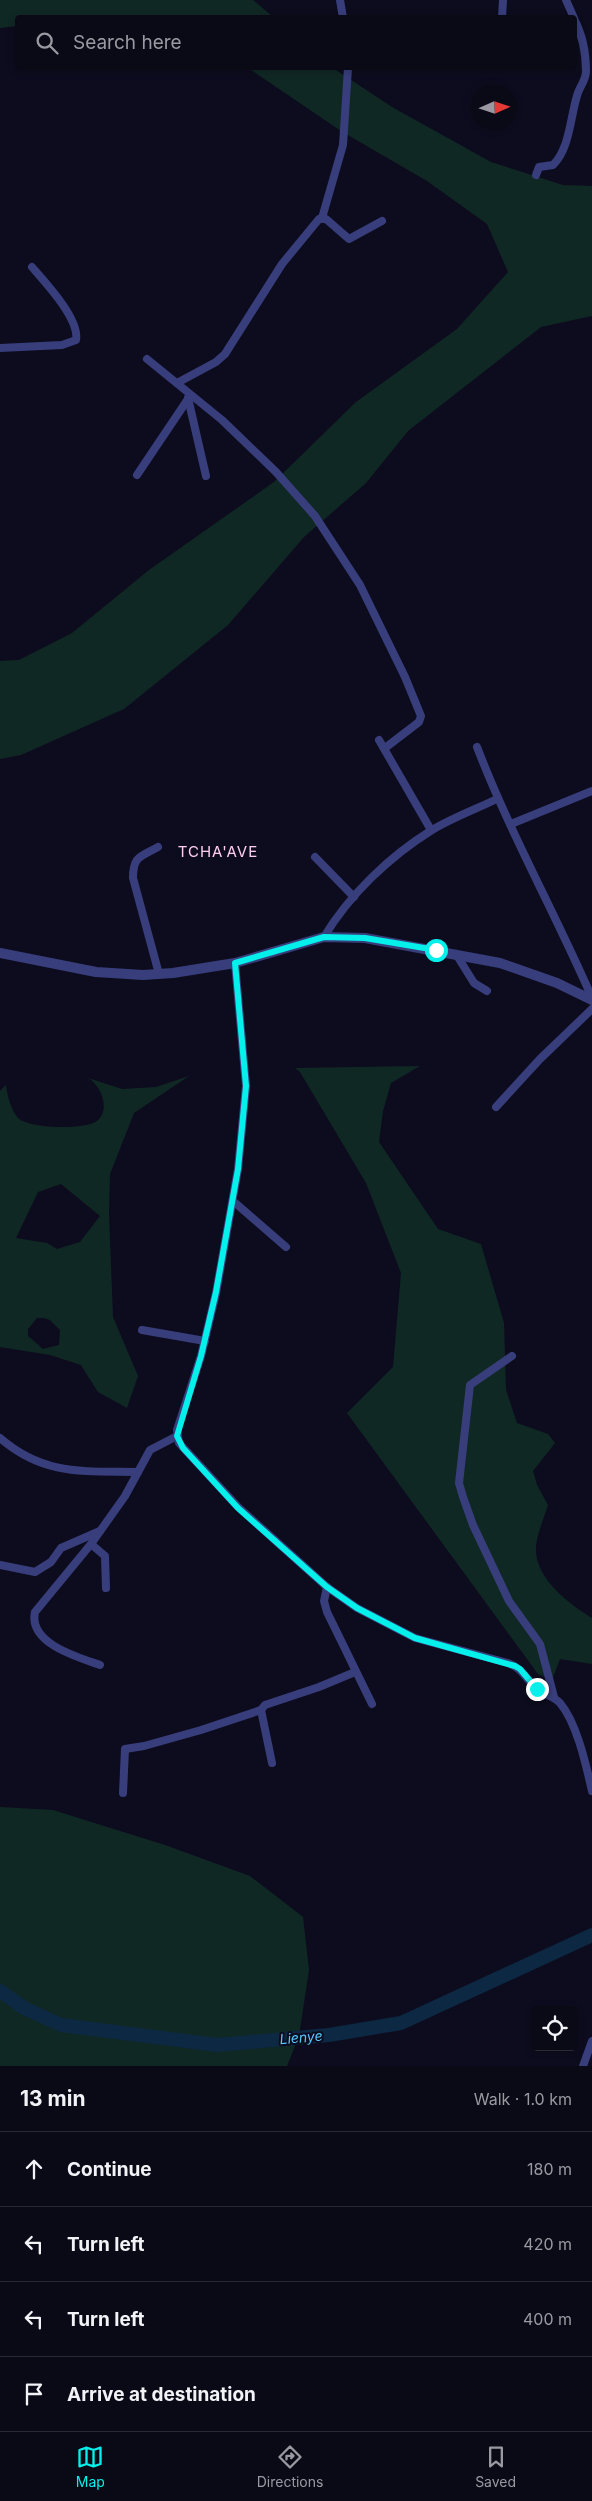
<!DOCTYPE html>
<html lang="en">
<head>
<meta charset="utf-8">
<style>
	:root { --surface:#0a0916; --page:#13121f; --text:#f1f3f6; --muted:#999aa1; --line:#2a2a35; --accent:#05f0eb }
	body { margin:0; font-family:Inter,sans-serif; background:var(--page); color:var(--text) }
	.controls { position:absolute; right:15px; bottom:15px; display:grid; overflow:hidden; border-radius:5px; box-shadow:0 2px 8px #0003 }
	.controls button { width:45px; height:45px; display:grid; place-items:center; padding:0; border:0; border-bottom:1px solid var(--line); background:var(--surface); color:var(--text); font:25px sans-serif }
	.compass { position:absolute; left:472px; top:85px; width:45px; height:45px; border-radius:50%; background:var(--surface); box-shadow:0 2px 8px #0003; rotate:87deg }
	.stop { position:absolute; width:15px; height:15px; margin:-11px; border:4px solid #05f0eb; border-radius:50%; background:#fff }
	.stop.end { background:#05f0eb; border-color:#fff; box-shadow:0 1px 5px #0008 }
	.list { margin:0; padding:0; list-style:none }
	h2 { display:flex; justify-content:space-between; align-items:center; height:65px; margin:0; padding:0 20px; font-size:21px }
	h2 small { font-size:16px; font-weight:400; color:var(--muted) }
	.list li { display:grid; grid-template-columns:32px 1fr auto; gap:15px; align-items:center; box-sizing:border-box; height:75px; padding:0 20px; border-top:1px solid var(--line) }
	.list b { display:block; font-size:19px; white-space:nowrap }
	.list em { font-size:16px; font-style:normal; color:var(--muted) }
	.icon { flex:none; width:28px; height:28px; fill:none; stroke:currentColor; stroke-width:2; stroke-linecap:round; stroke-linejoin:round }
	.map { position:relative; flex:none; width:592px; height:2066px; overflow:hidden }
	.search { position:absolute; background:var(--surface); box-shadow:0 2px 8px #0003; left:15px; right:15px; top:15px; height:55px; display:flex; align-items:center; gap:12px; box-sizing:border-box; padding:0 18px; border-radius:5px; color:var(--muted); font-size:19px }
	.sheet { height:365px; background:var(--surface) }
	nav { display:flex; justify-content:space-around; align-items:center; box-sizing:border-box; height:70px; border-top:1px solid var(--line); background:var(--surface); font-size:14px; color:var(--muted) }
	nav a { display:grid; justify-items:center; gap:2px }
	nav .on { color:var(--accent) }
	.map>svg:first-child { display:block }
	.green { fill:#102824; fill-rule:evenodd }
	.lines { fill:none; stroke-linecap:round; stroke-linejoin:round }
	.river { stroke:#0d2842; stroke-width:14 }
	.minor { stroke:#383e7c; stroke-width:8 }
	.tertiary { stroke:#383e7c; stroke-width:10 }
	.route { stroke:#05f0eb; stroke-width:6 }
	.labels { text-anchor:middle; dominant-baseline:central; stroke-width:4; stroke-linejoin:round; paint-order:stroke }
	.water-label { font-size:14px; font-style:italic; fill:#5bc4fc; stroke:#0d0c1e }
	.quarter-label { font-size:15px; letter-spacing:1px; fill:#fecdf2; stroke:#0d0c1e }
</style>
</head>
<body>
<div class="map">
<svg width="592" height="2066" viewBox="0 0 592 2066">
	<rect width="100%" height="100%" fill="#0d0c1e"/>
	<g class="green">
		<polygon points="0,0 253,0 273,17 18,18 17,26 0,28"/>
		<polygon points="248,68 333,68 392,107 491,162 563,185 592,186 592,316 541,327 408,431 366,483 304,537 228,625 124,709 21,755 0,759 0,661 19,660 72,633 149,570 274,482 356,402 457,329 508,272 487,224 427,181 341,131"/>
		<path d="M420 1066 391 1083 383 1111 379 1142 438 1229 481 1244 504 1323 506 1390 517 1423 548 1434 555 1443 533 1471 537 1485 548 1505C544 1518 537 1534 536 1547 534 1578 569 1604 592 1618V1664L560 1659 552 1680 538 1674 347 1413 393 1367 401 1273 366 1183 300 1072 295 1068Z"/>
		<path d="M189 1076 134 1113 110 1174 109 1214 113 1317 138 1376 127 1408 98 1392 81 1365 50 1355 0 1347V1091L6 1085C7 1095 11 1110 18 1118 29 1129 85 1130 97 1121 111 1110 101 1085 88 1078L122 1089 156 1087ZM61 1184 100 1216 80 1242 57 1249 47 1243 16 1238 38 1192ZM44 1318 50 1320 60 1330 59 1345 43 1349 28 1336V1329L37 1318Z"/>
		<polygon points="0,1807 53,1810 165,1845 250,1876 303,1917 309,1970 299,2036 287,2066 0,2066"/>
	</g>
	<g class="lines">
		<polyline class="river" points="0,1991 24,2008 61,2025 217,2045 329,2035 401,2023 592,1935"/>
		<g class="minor">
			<polyline points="340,0 343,18"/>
			<polyline points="566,0 574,18"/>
			<polyline points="502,18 503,0"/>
			<path d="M536 175 539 167 553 165C570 148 570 118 577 96 579 87 586 81 586 71 586 54 582 34 574 19"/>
			<polyline points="322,218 343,145 348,68"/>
			<path d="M0 348 62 345 76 340C80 319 45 282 32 267"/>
			<polyline points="147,359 222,420 276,472 315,516 360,585 405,677 421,716 419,722 385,748"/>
			<polyline points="177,383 216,362 225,354 282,264 319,219 326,219 349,239 382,221"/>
			<polyline points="188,398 206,476"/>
			<polyline points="137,475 188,399"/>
			<polyline points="379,740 431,830"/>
			<path d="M477 747C510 833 555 913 592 998"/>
			<polyline points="511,824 592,791"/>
			<path d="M158 847C140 857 133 856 133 878L159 974"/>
			<polyline points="315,857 354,897"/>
			<path d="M324 937C349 895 390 856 432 830 452 818 476 809 497 799"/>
			<polyline points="456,954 474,983 487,991"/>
			<path d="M235 963 246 1086 238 1169 216 1293 201 1356 177 1430 179 1443 238 1507 327 1587 357 1608 415 1638 508 1663C523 1669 526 1679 537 1689 544 1695 554 1696 560 1703 577 1723 586 1765 592 1791"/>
			<polyline points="496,1107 540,1059 592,1009"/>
			<polyline points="233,1201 286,1247"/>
			<polyline points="142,1330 205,1341"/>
			<polyline points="512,1356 470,1385 459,1483 463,1497 473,1525 509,1601 540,1644 554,1697"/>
			<path d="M0 1438C44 1476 84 1471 138 1472"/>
			<polyline points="91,1544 105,1556 106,1588"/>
			<polyline points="0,1565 35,1572 51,1562 61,1548 100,1531"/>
			<polyline points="327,1587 324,1601 327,1612 372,1704"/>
			<path d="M100 1665C77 1657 28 1643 35 1612L91 1544 125 1496 150 1450 177 1436"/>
			<polyline points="272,1763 261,1710 265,1705 319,1687 355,1672"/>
			<polyline points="123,1793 125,1749 144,1746 201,1730 261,1710"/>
			<polyline points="583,2066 592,2041"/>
		</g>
		<polyline class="tertiary" points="0,953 96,972 143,975 173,973 235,963 324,937 365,938 500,963 557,983 592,1000"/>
	</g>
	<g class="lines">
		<polyline class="route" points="436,950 365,938 324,937 235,963 246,1086 238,1169 216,1292 201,1356 177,1436 183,1448 238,1508 327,1587 357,1608 415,1638 515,1666 520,1669 537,1689"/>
	</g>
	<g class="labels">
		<g class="water-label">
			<text transform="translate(301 2037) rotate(-5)">Lienye</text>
		</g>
		<g class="quarter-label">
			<text x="218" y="851">TCHA'AVE</text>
		</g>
	</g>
</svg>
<div class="controls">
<button><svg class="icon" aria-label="locate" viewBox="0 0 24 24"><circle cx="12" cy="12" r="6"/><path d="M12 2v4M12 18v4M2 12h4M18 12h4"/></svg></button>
</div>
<svg class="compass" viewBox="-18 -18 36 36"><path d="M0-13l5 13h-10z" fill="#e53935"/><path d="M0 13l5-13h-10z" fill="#999aa1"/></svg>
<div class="stop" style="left:436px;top:950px"></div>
<div class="stop end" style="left:537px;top:1689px"></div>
<div class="search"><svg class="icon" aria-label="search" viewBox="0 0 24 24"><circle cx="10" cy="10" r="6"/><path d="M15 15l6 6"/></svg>Search here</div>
</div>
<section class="sheet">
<h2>13 min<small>Walk · 1.0 km</small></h2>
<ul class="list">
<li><svg class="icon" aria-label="ahead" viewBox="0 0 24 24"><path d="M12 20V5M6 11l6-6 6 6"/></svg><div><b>Continue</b></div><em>180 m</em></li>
<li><svg class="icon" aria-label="left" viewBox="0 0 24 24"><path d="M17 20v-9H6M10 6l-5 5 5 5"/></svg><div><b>Turn left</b></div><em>420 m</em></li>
<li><svg class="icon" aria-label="left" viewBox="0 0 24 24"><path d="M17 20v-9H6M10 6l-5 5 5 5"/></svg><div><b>Turn left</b></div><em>400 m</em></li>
<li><svg class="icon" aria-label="arrive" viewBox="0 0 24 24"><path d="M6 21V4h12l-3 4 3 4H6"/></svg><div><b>Arrive at destination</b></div></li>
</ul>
</section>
<nav>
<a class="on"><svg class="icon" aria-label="map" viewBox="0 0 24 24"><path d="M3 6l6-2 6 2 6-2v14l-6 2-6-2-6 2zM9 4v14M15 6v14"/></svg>Map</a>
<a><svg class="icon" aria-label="directions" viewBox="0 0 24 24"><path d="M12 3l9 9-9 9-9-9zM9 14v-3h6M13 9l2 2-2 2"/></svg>Directions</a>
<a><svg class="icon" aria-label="saved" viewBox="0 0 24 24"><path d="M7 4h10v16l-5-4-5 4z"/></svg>Saved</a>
</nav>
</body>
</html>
